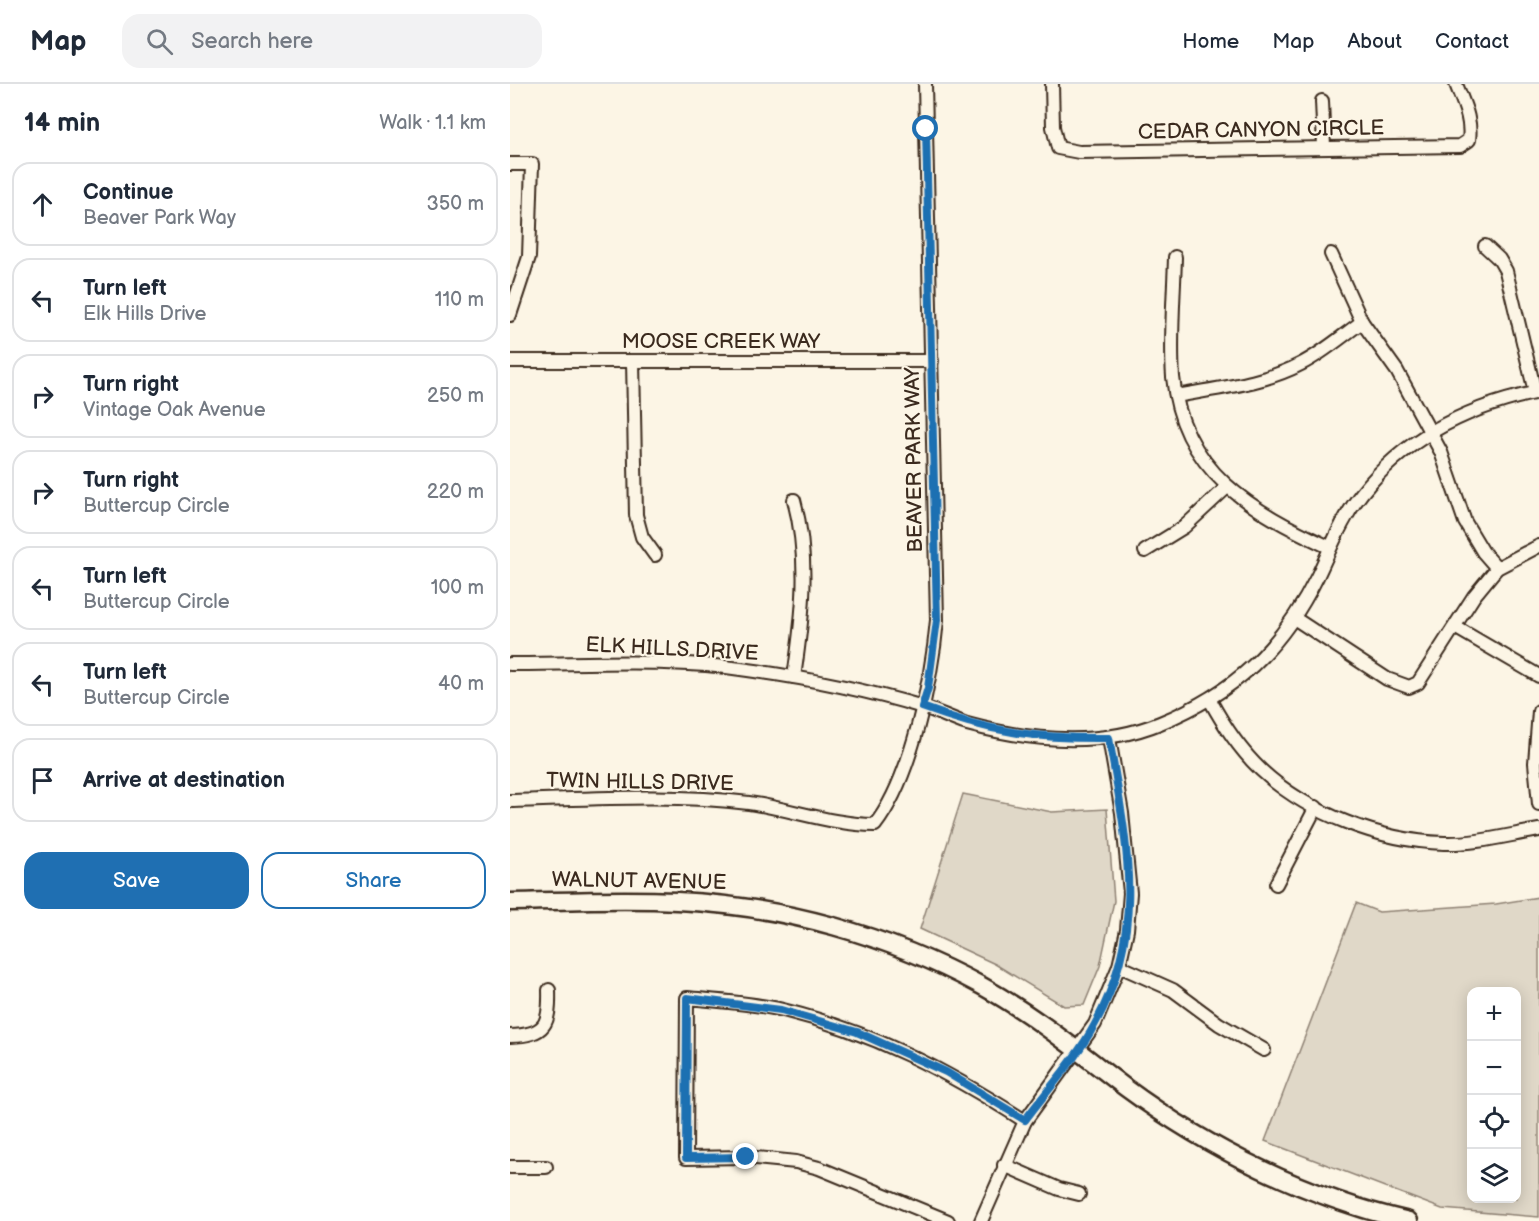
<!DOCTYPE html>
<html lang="en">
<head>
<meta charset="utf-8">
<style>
	:root { --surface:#fff; --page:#f2f2f3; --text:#1f2937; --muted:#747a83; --line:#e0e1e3; --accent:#1f6fb2 }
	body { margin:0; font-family:"Balsamiq Sans",sans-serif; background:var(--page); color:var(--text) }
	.controls { position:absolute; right:18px; bottom:18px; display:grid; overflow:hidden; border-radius:12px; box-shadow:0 3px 15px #0003 }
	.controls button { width:54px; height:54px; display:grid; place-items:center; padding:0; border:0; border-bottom:2px solid var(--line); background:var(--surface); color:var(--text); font:30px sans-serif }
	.stop { position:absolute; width:18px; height:18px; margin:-14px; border:4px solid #1f6fb2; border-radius:50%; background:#fff }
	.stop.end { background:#1f6fb2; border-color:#fff; box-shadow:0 2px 6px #0008 }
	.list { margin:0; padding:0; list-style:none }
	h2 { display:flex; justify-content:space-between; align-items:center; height:78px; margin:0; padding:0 24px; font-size:26px }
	h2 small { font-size:20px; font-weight:400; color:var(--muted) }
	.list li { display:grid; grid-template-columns:39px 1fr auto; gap:18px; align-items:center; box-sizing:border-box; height:84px; margin:0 12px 12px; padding:0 12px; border:2px solid var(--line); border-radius:18px }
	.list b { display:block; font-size:22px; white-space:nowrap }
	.list p { margin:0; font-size:20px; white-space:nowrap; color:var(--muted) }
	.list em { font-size:20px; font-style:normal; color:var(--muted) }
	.actions { display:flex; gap:12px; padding:18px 24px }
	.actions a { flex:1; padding:14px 0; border:2px solid var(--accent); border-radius:18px; text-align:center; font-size:21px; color:var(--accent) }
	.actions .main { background:var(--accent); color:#fff }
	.icon { flex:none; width:33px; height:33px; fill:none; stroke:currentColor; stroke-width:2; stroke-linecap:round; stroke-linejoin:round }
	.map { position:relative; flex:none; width:1029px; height:1137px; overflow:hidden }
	header { display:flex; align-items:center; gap:36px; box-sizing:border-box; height:84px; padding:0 30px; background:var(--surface); border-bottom:2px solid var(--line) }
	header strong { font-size:28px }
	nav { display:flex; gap:33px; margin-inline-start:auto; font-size:21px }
	.search { width:420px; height:54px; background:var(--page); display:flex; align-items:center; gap:15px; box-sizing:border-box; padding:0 21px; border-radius:18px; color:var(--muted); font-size:22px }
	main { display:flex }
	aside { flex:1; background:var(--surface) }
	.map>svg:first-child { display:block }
	.green { fill:#e0d8c8; stroke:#8e8173; stroke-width:1.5; fill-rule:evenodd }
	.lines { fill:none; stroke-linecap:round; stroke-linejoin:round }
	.street-casing { stroke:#3b2a1e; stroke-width:16 }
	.secondary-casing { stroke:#3b2a1e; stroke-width:21 }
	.street { stroke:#fcf5e5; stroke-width:12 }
	.secondary { stroke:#fcf5e5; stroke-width:16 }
	.route { stroke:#1f6fb2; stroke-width:8 }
	.labels { text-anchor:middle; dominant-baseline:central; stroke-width:4.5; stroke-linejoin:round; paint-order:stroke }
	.street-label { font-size:21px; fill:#3b2a1e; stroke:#fcf5e5 }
</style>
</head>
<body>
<header>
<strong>Map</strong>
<div class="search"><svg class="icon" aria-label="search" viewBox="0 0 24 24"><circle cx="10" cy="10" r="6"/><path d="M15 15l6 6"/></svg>Search here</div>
<nav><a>Home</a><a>Map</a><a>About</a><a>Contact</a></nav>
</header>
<main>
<aside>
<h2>14 min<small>Walk · 1.1 km</small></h2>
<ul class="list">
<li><svg class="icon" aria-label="ahead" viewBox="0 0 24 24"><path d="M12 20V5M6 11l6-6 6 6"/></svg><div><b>Continue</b><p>Beaver Park Way</p></div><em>350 m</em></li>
<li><svg class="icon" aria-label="left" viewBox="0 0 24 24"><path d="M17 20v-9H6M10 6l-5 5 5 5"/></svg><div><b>Turn left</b><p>Elk Hills Drive</p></div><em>110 m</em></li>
<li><svg class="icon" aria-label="right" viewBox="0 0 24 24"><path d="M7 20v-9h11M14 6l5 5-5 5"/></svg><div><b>Turn right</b><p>Vintage Oak Avenue</p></div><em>250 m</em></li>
<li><svg class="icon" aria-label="right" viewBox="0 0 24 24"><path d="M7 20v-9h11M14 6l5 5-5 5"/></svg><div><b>Turn right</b><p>Buttercup Circle</p></div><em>220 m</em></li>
<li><svg class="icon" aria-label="left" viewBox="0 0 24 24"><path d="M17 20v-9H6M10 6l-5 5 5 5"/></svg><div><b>Turn left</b><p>Buttercup Circle</p></div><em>100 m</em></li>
<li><svg class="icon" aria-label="left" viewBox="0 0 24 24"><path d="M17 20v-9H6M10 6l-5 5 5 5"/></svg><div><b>Turn left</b><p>Buttercup Circle</p></div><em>40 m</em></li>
<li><svg class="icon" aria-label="arrive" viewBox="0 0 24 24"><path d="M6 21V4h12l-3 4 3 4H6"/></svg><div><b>Arrive at destination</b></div></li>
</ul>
<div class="actions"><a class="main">Save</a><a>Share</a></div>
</aside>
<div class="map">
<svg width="1029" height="1137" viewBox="0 0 1029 1137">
	<rect width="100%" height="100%" fill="#fcf5e5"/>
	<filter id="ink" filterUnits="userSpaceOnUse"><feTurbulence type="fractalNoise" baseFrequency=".0167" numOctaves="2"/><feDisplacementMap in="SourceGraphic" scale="12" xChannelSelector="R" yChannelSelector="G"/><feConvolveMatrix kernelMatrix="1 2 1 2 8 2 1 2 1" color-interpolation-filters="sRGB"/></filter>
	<g filter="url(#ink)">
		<g class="green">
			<polygon points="453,710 542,728 597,725 604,817 590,882 574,921 554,922 485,880 410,845"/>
			<path d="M1029 813V1133L932 1125 755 1057 846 819 869 828 986 820ZM962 908H1006V1114H962Z"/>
		</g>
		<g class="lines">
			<g class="street-casing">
				<g id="street">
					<path d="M542 0 543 43 548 64 569 68 950 62 959 56C962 35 953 19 946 0"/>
					<polyline points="812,17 814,63"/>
					<polyline points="0,80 22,80 19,173 0,231"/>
					<polyline points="975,162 989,175 996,187 1025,308"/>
					<polyline points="821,170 852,238 887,287 931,368 955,438 973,468 987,484"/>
					<path d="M665 173C664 212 660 253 663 293 672 388 742 427 819 463"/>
					<polyline points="0,277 422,277"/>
					<polyline points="123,277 126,431 132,453 145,471"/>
					<path d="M666 312C708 304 753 300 791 280 813 269 832 252 852 238"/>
					<polyline points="635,467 674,443 716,404"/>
					<polyline points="784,534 877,595 899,603 908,599 964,512 987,484 1029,462"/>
					<polyline points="945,543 1029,592"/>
					<path d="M0 580C79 580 160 574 238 586 296 594 356 606 413 623 428 628 442 635 457 640 520 657 589 664 650 639 724 609 772 564 807 493 821 464 832 434 852 409 896 353 960 322 1029 308"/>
					<path d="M284 593C293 532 300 477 284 416"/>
					<path d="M700 616C714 642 730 666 751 686 798 730 871 757 934 759 966 760 998 751 1029 746"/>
					<polyline points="1029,627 1025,679 1029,720"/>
					<path d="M0 717C79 715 160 709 239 719 281 725 323 741 365 741 401 695 422 594 427 536L415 0"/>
					<polyline points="766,800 806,723"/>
					<polyline points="609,882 663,906 709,940 754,966"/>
					<path d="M0 952C36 951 40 940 39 906"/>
					<polyline points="494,1081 549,1105 569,1110"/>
					<polyline points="0,1083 36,1083"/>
					<path d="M438 1137 309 1084 286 1078 236 1073 176 1074 177 914C209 917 242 919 273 926 363 948 437 987 515 1037"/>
					<polyline points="471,1137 515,1037 585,940 609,882 617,846 620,809 612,729 599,654"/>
				</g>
			</g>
			<g class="secondary-casing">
				<path id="secondary" d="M0 818C56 817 111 814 167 817 273 822 378 851 472 902 524 931 569 968 616 1004 699 1065 797 1114 899 1137"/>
			</g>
			<use href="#street" class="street"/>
			<use href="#secondary" class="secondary"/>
		</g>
	</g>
	<g class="lines" filter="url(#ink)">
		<path class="route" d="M236 1073 176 1074 177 914 271 926 347 948 436 988 515 1036C538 1005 567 974 585 940 638 844 616 756 599 654 528 655 479 648 412 623L418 604 427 536 416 45"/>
	</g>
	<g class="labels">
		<g class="street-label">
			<text transform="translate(751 46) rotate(-1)">CEDAR CANYON CIRCLE</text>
			<text x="211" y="257">MOOSE CREEK WAY</text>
			<text transform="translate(404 376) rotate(-91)">BEAVER PARK WAY</text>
			<text transform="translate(162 565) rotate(3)">ELK HILLS DRIVE</text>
			<text transform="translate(130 698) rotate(1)">TWIN HILLS DRIVE</text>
			<text transform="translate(129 797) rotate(1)">WALNUT AVENUE</text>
		</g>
	</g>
</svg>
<div class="controls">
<button>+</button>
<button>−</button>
<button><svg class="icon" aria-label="locate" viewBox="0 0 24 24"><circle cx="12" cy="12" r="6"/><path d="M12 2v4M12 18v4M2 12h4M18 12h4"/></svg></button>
<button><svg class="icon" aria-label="layers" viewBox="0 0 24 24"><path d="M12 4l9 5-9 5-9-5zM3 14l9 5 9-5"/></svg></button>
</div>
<div class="stop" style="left:416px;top:45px"></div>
<div class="stop end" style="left:236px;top:1073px"></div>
</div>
</main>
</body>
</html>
